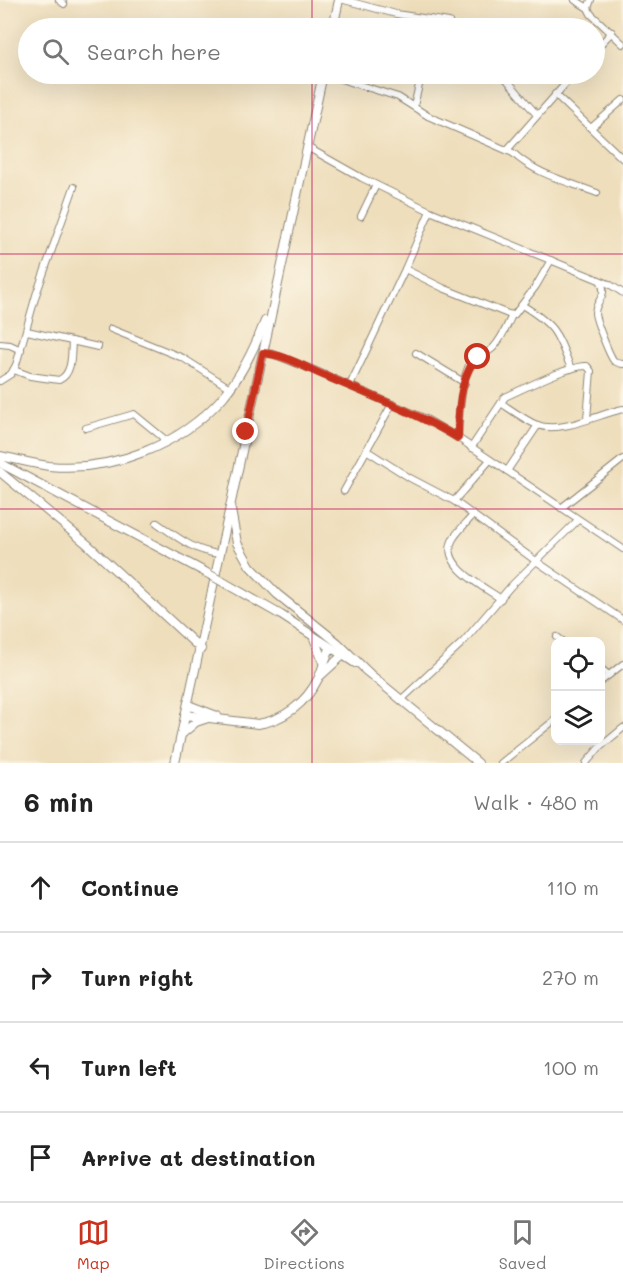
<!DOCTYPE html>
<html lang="en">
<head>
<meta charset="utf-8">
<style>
	:root { --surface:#fff; --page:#f2f2f2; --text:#222; --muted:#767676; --line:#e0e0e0; --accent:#c8321e }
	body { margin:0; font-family:Mali,sans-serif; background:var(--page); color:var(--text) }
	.controls { position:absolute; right:18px; bottom:18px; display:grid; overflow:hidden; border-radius:12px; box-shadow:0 6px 24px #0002 }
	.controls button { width:54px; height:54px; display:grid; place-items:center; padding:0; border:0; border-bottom:2px solid var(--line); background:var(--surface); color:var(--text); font:30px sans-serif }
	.stop { position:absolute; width:18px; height:18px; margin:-14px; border:4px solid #c8321e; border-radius:50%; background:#fff }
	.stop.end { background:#c8321e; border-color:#fff; box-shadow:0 2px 6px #0008 }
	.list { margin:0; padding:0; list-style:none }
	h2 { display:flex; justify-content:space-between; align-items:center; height:78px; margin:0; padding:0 24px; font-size:26px }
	h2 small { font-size:20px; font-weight:400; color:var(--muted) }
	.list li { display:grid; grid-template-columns:39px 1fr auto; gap:18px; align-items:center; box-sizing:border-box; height:90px; padding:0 24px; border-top:2px solid var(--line) }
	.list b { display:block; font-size:22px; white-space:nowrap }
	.list em { font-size:20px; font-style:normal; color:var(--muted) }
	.icon { flex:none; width:33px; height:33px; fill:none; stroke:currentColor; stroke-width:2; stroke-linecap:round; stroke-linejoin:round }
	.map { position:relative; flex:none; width:623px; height:763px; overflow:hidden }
	.search { position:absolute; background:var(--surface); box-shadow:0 6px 24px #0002; left:18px; right:18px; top:18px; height:66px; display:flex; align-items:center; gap:15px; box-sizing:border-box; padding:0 21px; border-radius:33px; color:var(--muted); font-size:22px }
	.sheet { height:438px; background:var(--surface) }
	nav { display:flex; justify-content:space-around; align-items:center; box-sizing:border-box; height:84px; border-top:2px solid var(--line); background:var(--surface); font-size:16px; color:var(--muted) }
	nav a { display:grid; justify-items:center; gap:3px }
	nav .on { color:var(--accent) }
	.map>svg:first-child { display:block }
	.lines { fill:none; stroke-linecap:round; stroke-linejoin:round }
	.minor-casing { stroke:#8c8474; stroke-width:8 }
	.tertiary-casing { stroke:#8c8474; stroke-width:10 }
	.secondary-casing { stroke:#8c8474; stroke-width:10 }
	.minor { stroke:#fff; stroke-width:6 }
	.tertiary { stroke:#fff; stroke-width:8 }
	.secondary { stroke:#fff; stroke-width:8 }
	.tertiary-bridge-casing { stroke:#8c8474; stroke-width:10; stroke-linecap:butt }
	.tertiary-bridge { stroke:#fff; stroke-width:8 }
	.route { stroke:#c8321e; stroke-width:8 }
	.grid { fill:none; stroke:#c2185b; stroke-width:1.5; stroke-opacity:0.55 }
</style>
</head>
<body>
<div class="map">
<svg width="623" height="763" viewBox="0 0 623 763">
	<rect width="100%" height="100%" fill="#fcf5e5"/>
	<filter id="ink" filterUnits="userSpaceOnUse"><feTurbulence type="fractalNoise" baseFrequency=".0167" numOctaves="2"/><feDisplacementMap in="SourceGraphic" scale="12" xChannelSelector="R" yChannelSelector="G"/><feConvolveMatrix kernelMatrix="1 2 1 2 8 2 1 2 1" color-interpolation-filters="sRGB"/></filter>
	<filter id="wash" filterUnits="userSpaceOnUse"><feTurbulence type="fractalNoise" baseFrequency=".008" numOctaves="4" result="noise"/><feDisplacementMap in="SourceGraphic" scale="24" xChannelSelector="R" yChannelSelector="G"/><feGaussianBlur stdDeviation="1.35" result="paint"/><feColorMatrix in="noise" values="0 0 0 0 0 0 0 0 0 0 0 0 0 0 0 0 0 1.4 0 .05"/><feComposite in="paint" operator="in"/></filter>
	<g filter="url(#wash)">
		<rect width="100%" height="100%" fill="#eedebc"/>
	</g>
	<g filter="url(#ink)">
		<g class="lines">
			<g class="minor-casing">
				<g id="minor">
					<polyline points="59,0 64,4"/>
					<polyline points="344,0 396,14 449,22"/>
					<polyline points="575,0 588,8"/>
					<polyline points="591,0 588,8 591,14 623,44"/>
					<polyline points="594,51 612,32"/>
					<path d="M325 74 398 97 428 116 513 153C535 174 569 182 597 193"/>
					<polyline points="502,74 537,115"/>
					<polyline points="555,94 623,159"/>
					<polyline points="414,106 419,85 425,76 466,74"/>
					<polyline points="591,128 623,100"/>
					<polyline points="307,147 362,178 430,211 609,284 623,293"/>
					<polyline points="507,150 574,74"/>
					<polyline points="430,211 405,269 443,288 508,314 514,315 536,286 551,260"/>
					<polyline points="361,216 376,185"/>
					<path d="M601 282C608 297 596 299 595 313 595 319 610 357 614 361 616 362 621 364 623 364"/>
					<path d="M522 305C556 326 557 333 571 369"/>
					<polyline points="111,329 183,358 230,388"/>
					<polyline points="27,331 98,347"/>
					<polyline points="0,344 10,345 21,350"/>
					<polyline points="263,353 273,354 311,369 426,419 458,438 623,549"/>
					<polyline points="416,353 465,383"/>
					<path d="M14 370 30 376 59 380C73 374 71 354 72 341"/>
					<polyline points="0,381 11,374 16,365 36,295 74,187"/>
					<polyline points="350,385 405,269"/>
					<path d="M587 419 591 371 587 366C569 365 523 389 505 397L501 403C513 411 525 420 537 425 561 434 599 414 623 409"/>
					<polyline points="86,428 134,414 167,441"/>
					<path d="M458 438C458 422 462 376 470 364 476 356 487 354 493 348 502 339 507 326 512 315"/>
					<polyline points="471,448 501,403"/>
					<polyline points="366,450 410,478 454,501 536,561 623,620"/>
					<polyline points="507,471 538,425"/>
					<polyline points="344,491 392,404"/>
					<polyline points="454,501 490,460"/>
					<polyline points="561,508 623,459"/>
					<path d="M473 515C467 523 456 532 452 541 441 566 484 587 501 599"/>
					<path d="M157 523C177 537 195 552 220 554"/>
					<polyline points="557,637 564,642"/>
					<polyline points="600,668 609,675"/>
					<polyline points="600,682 623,664"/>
					<polyline points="402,699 463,642 511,586 578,520"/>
					<polyline points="501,763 556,719"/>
					<polyline points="586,763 599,748 623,728"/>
				</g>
			</g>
			<g class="tertiary-casing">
				<g id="tertiary">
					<polyline points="0,463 205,572"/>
					<polyline points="223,582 281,615 355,663"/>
					<polyline points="314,638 323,662"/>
					<polyline points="365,670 478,763"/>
					<polyline points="320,676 343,655"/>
					<polyline points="188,705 217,716"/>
					<path d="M185 715 258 724C284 720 306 703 318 679 323 669 324 659 331 648"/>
				</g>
			</g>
			<g class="secondary-casing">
				<g id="secondary">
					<polyline points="333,28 339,0"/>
					<path d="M0 456C16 459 33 464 49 466 113 472 181 445 223 397 241 376 255 347 265 321"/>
					<polyline points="0,472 87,544 201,649"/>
					<polyline points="231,510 237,543 250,566 277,594 338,643 369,673"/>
					<polyline points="182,734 196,722 208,718"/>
					<polyline points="175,763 323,74"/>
				</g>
			</g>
			<use href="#minor" class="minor"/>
			<use href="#tertiary" class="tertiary"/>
			<use href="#secondary" class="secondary"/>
			<g class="tertiary-bridge-casing">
				<polyline id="tertiary-bridge" points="205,572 223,582"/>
			</g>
			<use href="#tertiary-bridge" class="tertiary-bridge"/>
		</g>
	</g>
	<g class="lines" filter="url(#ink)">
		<path class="route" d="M246 432 263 353C287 355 307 369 328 377 372 396 416 413 458 438 458 415 460 373 478 357"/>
	</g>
	<path class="grid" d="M312 0V28M312 74V763M0 254H623M0 509H623"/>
</svg>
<div class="controls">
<button><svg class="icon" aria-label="locate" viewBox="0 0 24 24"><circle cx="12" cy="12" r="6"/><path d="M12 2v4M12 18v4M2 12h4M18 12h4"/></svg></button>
<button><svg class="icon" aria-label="layers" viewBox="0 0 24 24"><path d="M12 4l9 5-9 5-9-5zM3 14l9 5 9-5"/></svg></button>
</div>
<div class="stop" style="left:478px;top:357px"></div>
<div class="stop end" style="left:246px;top:432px"></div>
<div class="search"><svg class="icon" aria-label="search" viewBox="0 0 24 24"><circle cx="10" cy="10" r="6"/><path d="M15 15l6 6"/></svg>Search here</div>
</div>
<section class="sheet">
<h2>6 min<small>Walk · 480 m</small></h2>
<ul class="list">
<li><svg class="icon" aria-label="ahead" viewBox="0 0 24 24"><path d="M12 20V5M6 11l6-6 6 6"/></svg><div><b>Continue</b></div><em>110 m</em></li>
<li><svg class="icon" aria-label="right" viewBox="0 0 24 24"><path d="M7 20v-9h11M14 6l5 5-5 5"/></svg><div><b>Turn right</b></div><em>270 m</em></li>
<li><svg class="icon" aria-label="left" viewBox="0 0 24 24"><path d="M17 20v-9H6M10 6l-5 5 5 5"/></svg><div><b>Turn left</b></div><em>100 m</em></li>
<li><svg class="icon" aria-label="arrive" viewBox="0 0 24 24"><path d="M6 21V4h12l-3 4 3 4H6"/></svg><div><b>Arrive at destination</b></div></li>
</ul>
</section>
<nav>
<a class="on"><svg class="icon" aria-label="map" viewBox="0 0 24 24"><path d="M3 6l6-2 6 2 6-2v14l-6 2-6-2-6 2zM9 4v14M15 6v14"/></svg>Map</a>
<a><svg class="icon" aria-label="directions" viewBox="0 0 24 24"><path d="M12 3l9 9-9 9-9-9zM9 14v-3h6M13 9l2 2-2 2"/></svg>Directions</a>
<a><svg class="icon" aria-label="saved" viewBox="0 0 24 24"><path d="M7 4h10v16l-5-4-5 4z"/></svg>Saved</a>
</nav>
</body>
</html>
